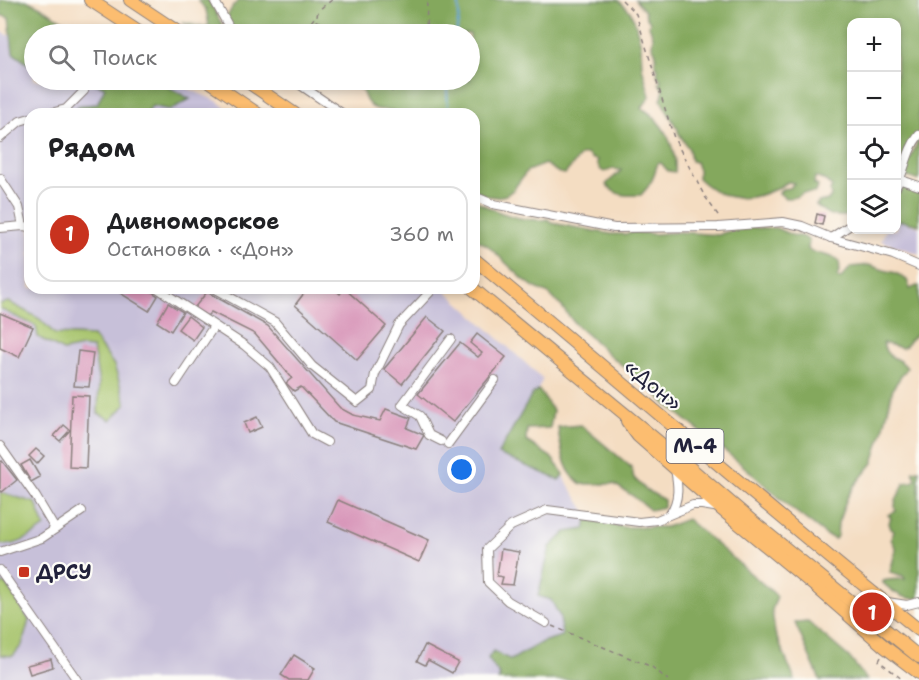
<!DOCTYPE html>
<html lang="ru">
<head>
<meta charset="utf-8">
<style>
	:root { --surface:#fff; --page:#f2f2f2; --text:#202124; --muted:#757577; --line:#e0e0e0; --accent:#c8321e }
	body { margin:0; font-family:"Shantell Sans",sans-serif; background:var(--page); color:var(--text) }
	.controls { position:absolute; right:18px; top:18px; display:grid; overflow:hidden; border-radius:12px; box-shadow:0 3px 9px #0003 }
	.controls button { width:54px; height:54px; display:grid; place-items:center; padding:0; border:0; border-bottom:2px solid var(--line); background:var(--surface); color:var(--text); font:30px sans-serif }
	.you { position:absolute; left:462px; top:470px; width:21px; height:21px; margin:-15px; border:4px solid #fff; border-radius:50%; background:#1a73e8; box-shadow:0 0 0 9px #1a73e833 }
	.badge { display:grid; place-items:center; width:39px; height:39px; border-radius:50%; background:var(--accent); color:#fff; font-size:20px; font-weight:700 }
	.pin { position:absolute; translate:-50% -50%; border:3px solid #fff; box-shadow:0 2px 6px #0006 }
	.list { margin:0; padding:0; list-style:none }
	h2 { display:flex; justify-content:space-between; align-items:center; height:78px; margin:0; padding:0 24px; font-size:26px }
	h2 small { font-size:20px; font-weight:400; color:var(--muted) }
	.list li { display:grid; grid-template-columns:39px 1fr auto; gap:18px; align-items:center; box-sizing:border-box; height:96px; margin:0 12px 12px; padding:0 12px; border:2px solid var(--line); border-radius:18px }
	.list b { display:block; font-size:22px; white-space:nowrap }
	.list p { margin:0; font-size:20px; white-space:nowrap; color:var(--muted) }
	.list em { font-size:20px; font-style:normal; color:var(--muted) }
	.icon { flex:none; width:33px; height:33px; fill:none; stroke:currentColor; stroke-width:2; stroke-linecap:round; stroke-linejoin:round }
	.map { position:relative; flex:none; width:919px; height:680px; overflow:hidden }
	.search { position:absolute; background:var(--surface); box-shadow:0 3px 9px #0003; left:24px; top:24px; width:456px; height:66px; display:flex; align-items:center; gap:15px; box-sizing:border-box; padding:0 21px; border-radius:33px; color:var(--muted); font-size:22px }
	.panel { position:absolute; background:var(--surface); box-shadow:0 3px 9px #0003; left:24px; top:108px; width:456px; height:186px; border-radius:18px }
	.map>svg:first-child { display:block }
	.industrial { fill:#c7c0d9 }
	.green { fill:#a5c269; stroke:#647252; stroke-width:1.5 }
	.forest { fill:#84a85d; stroke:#53654c; stroke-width:1.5 }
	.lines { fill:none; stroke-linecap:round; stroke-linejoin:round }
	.stream { stroke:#5ea1d2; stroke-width:2 }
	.building { fill:#d896b9 }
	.minor-casing { stroke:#8b807e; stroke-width:10 }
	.highway-casing { stroke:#8b807e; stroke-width:14 }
	.path { stroke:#8b807e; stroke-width:1.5; stroke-dasharray:4.5 4.5; stroke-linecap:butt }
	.minor { stroke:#fff; stroke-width:8 }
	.highway { stroke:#fcbd6f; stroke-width:12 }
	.poi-dot { fill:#c8321e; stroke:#fdfcf7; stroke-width:2 }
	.labels { text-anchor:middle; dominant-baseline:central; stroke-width:4.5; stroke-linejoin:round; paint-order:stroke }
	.shield { fill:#fdfcf7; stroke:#646373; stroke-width:1.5 }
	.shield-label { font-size:20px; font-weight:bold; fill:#22223b }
	.street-label { font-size:21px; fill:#22223b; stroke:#fdfcf7 }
	.poi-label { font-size:21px; font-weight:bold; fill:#22223b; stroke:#fdfcf7; text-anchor:start }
</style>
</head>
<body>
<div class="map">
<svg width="919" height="680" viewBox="0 0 919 680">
	<rect width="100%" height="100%" fill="#fdfcf7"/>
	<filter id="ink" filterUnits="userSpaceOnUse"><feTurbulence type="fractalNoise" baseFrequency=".0167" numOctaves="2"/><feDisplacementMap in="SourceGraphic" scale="12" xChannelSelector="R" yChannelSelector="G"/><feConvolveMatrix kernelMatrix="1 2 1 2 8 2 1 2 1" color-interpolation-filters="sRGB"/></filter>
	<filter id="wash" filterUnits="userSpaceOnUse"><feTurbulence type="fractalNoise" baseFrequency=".008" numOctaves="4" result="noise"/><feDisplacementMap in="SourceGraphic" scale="24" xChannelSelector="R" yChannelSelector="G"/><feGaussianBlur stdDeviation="1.35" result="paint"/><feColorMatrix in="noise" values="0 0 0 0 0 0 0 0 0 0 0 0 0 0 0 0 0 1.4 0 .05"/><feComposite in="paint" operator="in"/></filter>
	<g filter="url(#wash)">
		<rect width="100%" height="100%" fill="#f4ddc2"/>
		<g class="industrial">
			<polygon points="0,31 34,47 34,80 168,80 217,101 233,114 30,114 30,288 443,288 543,379 508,447 559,470 595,526 577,643 513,680 0,680"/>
			<polygon points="897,220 919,227 919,254 881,241 886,230 896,230"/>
		</g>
		<g class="green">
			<polygon points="9,302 40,319 55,334 93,336 114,365 126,404 111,420 98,413 99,383 93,348 82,347 63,351 38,337 36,326 0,309 0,304"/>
			<path d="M0 492 36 503 45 527C34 535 14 548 0 544Z"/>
			<polygon points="2,583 6,584 29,620 22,645 13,656 0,655 0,586"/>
		</g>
		<g class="forest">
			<polygon points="0,0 26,0 39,6 85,34 34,34 34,68 13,53 9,18 0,15"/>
			<polygon points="198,0 209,0 227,34 199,34 183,23 201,27 209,26 206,10"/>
			<path d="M239 0H618L630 11 635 22 641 45 642 67 650 96 642 108C663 121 677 147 675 172L668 171 661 163H657C656 175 649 187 641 195 627 196 616 196 606 185 610 179 617 176 621 170L613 169 604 172 600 169 597 163 598 160 593 159 587 154 581 155 565 174 559 173 545 164 527 171 513 190 506 195 497 197 487 196 474 190V114H396L395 111C386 109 374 112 368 103 364 99 365 94 361 90 355 85 341 83 333 80H470V34H305L303 29 292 27 286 34H237L234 33 226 19 233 6Z"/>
			<path d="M635 0H919V131L897 178 896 22H852L851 216C835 217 828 217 816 205L819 202 828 200 831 197 830 191 832 187 826 181 815 177 814 184 818 186 817 190 814 193H803C797 198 792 198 785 198L779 193 782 189 790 188 794 183 788 182C756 202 727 206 698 178V168L696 162 691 161 689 149 678 132V129L675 125 661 100C664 93 664 90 659 83L661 80 657 75 658 69 655 64 656 53 652 46 653 36 649 26 650 21 646 17 645 11Z"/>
			<polygon points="86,80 156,80 190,99 170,110 152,106 147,114 76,114 78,106 97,104 105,87"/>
			<polygon points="919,138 919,181 905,176 905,172"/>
			<polygon points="904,187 919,189 919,225 902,221 897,221 897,196"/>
			<path d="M474 200C495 212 524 223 548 219L552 223 611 234H624L635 232 654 234 680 232 719 235C726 230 733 233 742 226L758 228H776L792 235 804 237 809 241 808 249C820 259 849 250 837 277L840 279 851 267 869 265 884 270 896 273 907 280 910 289 917 286H919V332L909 341 906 346 902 348 883 343C887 362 899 355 907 368L893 388 883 431 873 463 854 486 847 498 838 523 837 536 835 539 826 535 791 508 741 464 667 405 649 387 608 354 598 344 575 324 562 307 549 294 534 287 523 279 487 245 474 238Z"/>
			<polygon points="539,390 553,411 550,428 527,429 526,441 551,457 564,474 559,480 498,454 533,393"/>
			<path d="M581 425 631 467 634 478 645 489 664 500V507L650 510 633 496 614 484H581C578 481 573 478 571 474 563 464 559 439 558 427Z"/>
			<path d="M919 470V598C904 601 892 592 882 582 887 578 898 580 905 579L903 576 890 572 896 549 891 539 894 531 891 529 889 523 891 518 888 515 896 511C892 499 902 493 904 483L912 482 916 479 913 471Z"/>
			<polygon points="587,519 623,527 666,527 687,519 777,596 772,610 775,633 795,680 498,680 500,676 488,658 493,651 511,660 542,642 562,636 560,617 551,600 538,596 550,547 566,532 585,529"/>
			<polygon points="808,622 849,657 867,680 820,680 795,623"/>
		</g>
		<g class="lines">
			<g class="stream">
				<polyline points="456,34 459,16 459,0"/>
				<polyline points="448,114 447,88 449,80"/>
			</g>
		</g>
		<g id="blocks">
			<g class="building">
				<polygon points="817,214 824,216 822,225 815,223"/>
				<polygon points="112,288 146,288 158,296 149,311"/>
				<polygon points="308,288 333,288 340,294 344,288 386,326 357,360 295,305"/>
				<polygon points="207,292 268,326 340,408 353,415 380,421 386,409 411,418 407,428 424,435 416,449 334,422 301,387 294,391 286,383 292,378 255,334 211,312 207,316 194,308"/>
				<polygon points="168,303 183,312 171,331 157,322"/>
				<polygon points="0,313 33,327 19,357 0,348"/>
				<polygon points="188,316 202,327 193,340 178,329"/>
				<polygon points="427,317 445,331 402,384 384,369"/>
				<polygon points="477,334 506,357 453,422 418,394 460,343 478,357 482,353 470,343"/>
				<polygon points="78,351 93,353 89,387 74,386"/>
				<polygon points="72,395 89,396 86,468 69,467"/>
				<polygon points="257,417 262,427 248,433 244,423"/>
				<polygon points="64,425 70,430 60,441 54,436"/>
				<polygon points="36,449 44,456 37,464 29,456"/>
				<polygon points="30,460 40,477 31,482 21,465"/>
				<polygon points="2,461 17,480 2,492 0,490 0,462"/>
				<polygon points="338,500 429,540 419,562 328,522"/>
				<polygon points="501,549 519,552 513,585 501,584 503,577 497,576"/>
				<polygon points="425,645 458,662 452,673 428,660 425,665 417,661"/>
				<polygon points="294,655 315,668 308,680 289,680 281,675"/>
				<polygon points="51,659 53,667 30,674 27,665"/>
			</g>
		</g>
	</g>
	<g filter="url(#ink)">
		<use href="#blocks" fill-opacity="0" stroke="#8b807e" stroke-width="1.5"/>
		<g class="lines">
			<g class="minor-casing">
				<g id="minor">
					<polyline points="214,0 233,34"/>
					<polyline points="293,80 343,114"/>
					<polyline points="47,114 66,109 84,91"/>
					<polyline points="0,138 20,121 30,118"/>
					<polyline points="0,178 19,207 23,226"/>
					<polyline points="901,180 919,186"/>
					<path d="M896 187C906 169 906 151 919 135"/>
					<polyline points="474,196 493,204 614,228 718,227 783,222 802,226 831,238 893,255 919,266"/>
					<polyline points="0,228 23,226 30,227"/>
					<polyline points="831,238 852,224"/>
					<polyline points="157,288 244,345 270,367 312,434 327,442"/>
					<polyline points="213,288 275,322 312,366 357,402 372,390 375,374 399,325 430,292 424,288"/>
					<polyline points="176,383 214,326"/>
					<polyline points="441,441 429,435 420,416 402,405 451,339"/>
					<polyline points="448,444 495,380"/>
					<polyline points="0,446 36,497 55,529"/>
					<path d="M670 514C680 499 678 485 675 469"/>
					<polyline points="0,552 42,538 82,511"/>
					<polyline points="0,570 77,680"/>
					<polyline points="887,602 907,605 919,602"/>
					<polyline points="546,623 508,601 488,582 487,549 511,526 547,510 639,522 657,520 693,505 702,505 720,508"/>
				</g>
			</g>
			<g class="highway-casing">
				<g id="highway">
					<polyline points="90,0 142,34"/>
					<polyline points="130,0 181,34"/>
					<polyline points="208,80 258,114"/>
					<polyline points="245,80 295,114"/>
					<path d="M474 259C623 382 768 509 919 630"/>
					<polyline points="472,288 689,467 752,521 919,657"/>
					<polyline points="627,421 638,436 720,508 815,586 885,647 919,673"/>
				</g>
			</g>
			<g class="path">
				<path d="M332 0C324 6 315 10 317 21L347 30 350 34"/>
				<polyline points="622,0 636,14 674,138 704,195 720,218"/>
				<polyline points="298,34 307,27 315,17"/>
				<polyline points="426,34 427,0"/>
				<polyline points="386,80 394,95"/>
				<polyline points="552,626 652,667 668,680"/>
				<polyline points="881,657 879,661 903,680"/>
			</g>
			<use href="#minor" class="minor"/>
			<use href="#highway" class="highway"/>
		</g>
	</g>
	<rect class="poi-dot" x="18" y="566" width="12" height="12" rx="3"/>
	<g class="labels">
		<rect class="shield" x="666.5" y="429" width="57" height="34" rx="4.5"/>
		<g class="shield-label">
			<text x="695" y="446">М-4</text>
		</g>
		<g class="street-label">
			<text transform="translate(653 385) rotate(40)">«Дон»</text>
		</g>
		<g class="poi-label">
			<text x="36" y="572">ДРСУ</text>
		</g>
	</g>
</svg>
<div class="controls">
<button>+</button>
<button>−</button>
<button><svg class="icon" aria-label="locate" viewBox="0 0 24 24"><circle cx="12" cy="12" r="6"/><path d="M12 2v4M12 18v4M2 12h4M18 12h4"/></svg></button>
<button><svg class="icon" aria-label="layers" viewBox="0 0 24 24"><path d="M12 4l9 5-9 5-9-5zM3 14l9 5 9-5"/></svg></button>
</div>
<div class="you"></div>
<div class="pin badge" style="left:872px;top:612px">1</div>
<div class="search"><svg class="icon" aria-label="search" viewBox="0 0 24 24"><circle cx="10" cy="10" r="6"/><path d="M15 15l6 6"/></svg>Поиск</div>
<section class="panel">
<h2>Рядом<small></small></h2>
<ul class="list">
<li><span class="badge">1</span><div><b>Дивноморское</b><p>Остановка · «Дон»</p></div><em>360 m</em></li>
</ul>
</section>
</div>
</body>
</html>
